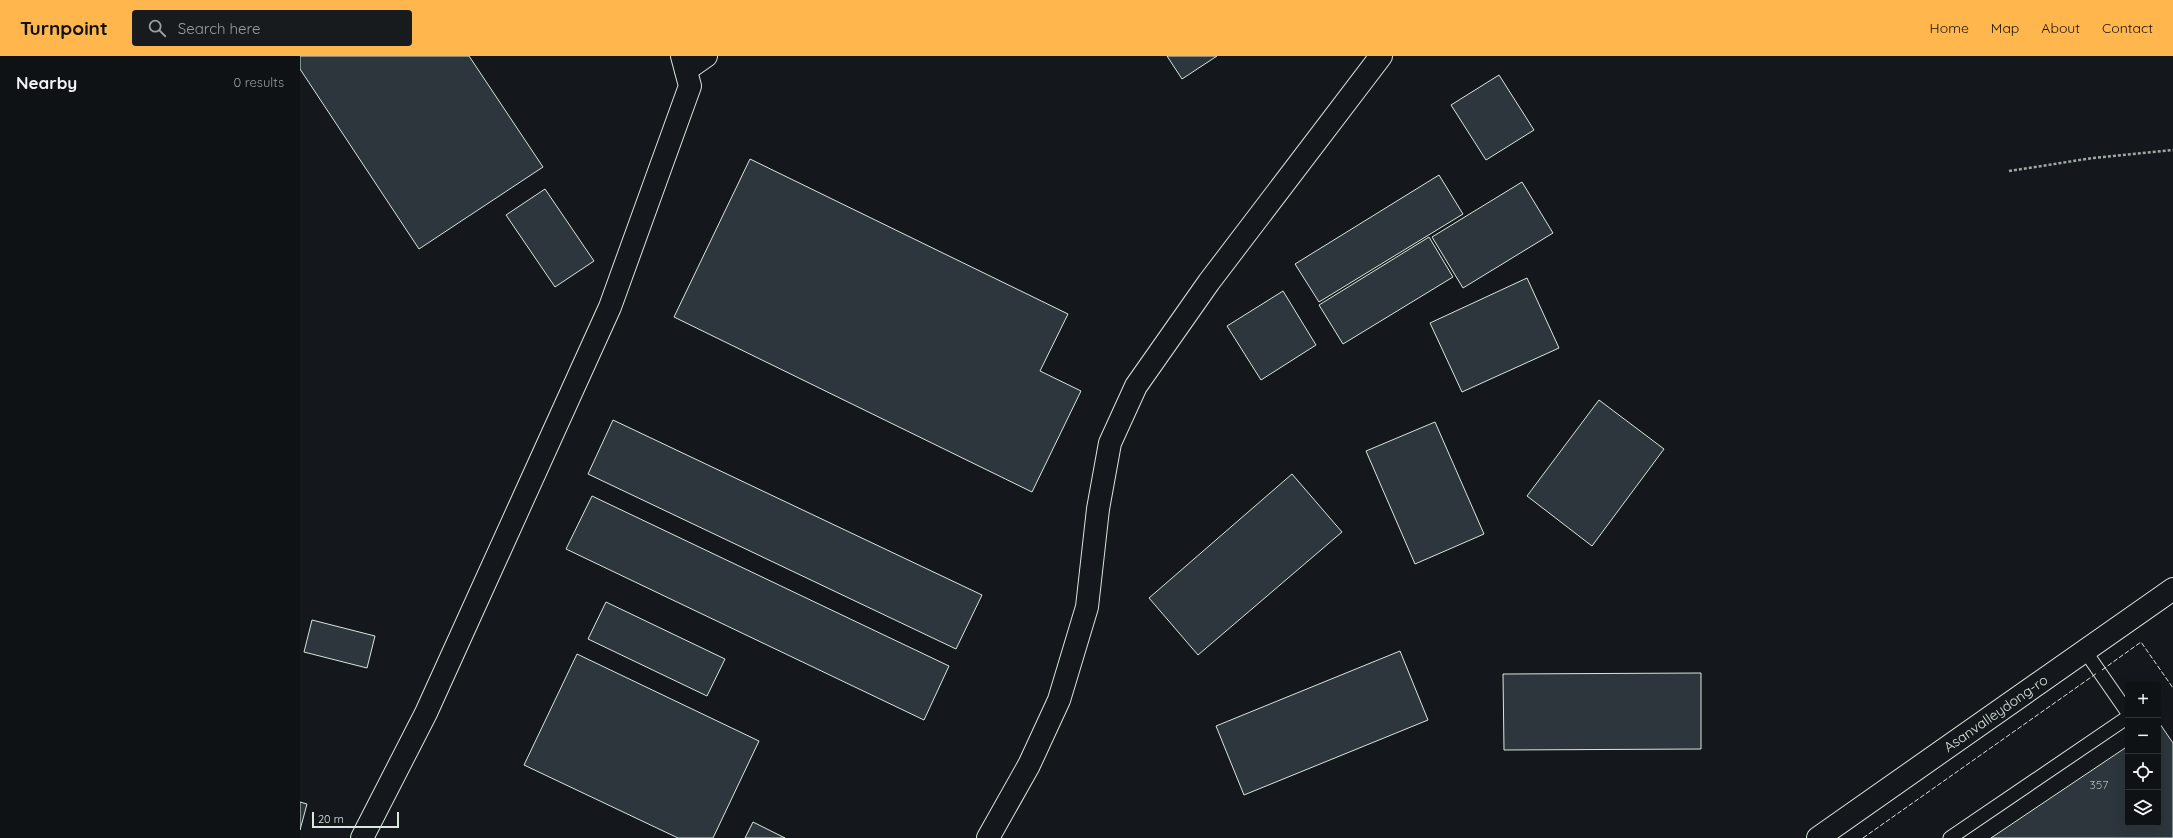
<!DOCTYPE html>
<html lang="en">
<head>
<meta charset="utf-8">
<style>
	:root { --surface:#0f1215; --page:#181b1e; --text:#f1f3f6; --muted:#9b9ea0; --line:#2f3234; --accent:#ffb74d }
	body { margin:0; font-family:Quicksand,sans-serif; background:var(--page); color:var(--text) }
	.controls { position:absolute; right:12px; bottom:12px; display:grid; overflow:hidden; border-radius:4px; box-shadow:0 4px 16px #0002 }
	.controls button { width:36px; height:36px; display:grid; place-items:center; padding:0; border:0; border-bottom:1px solid var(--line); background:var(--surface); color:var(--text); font:20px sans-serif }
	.scale { position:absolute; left:12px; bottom:10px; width:87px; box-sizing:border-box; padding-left:4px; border:2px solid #d8e6dc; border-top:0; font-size:11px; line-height:14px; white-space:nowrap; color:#d8e6dc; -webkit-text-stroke:3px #14181c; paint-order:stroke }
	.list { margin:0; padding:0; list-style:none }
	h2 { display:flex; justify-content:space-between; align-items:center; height:52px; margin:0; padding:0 16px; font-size:17px }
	h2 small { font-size:13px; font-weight:400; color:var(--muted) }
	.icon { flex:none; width:22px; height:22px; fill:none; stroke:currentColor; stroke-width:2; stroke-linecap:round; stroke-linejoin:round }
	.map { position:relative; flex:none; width:1873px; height:782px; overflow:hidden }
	header { display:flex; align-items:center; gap:24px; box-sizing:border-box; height:56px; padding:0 20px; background:var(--accent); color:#111 }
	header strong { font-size:19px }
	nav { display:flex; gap:22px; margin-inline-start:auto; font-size:14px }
	.search { width:280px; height:36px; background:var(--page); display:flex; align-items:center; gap:10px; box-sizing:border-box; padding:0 14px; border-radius:4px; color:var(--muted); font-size:15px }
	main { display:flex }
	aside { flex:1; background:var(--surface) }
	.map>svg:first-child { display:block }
	.building { fill:#2c363c; stroke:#d8e6dc }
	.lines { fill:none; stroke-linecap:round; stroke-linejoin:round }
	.service-casing { stroke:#d8e6dc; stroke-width:15 }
	.minor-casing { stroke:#d8e6dc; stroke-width:24 }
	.tertiary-casing { stroke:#d8e6dc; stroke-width:24 }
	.path { stroke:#9da8a2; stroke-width:2.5; stroke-dasharray:3 2; stroke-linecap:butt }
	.service { stroke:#14181c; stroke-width:13 }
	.minor { stroke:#14181c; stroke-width:22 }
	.tertiary { stroke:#14181c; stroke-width:22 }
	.fence { stroke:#d8e6dc; stroke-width:1; stroke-dasharray:5 2; stroke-linecap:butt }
	.labels { text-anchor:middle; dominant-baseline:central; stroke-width:3; stroke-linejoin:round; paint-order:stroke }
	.number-label { font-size:12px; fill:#adbab4 }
	.street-label { font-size:14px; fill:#d8e6dc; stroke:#14181c }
</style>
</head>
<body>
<header>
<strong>Turnpoint</strong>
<div class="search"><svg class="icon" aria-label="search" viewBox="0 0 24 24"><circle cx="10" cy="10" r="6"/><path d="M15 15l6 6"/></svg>Search here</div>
<nav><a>Home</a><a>Map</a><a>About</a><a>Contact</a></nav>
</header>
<main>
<aside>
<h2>Nearby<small>0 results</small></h2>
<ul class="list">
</ul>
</aside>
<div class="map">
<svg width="1873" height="782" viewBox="0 0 1873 782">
	<rect width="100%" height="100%" fill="#14181c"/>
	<g class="building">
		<polygon points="0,0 169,0 243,111 119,193 0,13"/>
		<polygon points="867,0 917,0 882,23"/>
		<polygon points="1199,19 1234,74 1186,104 1151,49"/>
		<polygon points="450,103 768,258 740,315 781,335 732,436 374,261"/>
		<polygon points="1139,119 1163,158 1019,246 995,208"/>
		<polygon points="1222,126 1253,177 1163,232 1132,181"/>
		<polygon points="245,133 294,205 255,231 206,159"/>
		<polygon points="1129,181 1153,221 1043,288 1019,249"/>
		<polygon points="1227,222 1259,292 1162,336 1130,267"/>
		<polygon points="983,235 1016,289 961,324 927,270"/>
		<polygon points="1299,344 1364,393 1292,490 1227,440"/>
		<polygon points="313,364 682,539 656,593 288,418"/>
		<polygon points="1135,366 1184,478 1115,508 1066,395"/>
		<polygon points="992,418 1042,476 898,599 849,542"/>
		<polygon points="292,440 649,610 624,664 266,493"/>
		<polygon points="306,546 425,603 407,640 288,583"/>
		<polygon points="12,564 75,580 67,612 4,596"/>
		<polygon points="1100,595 1128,664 944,739 916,670"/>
		<polygon points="277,598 459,685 413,782 378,782 224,709"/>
		<polygon points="1401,617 1401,693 1204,694 1203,618"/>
		<polygon points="1860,668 1873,687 1873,782 1691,782 1828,690 1828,767 1858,767 1858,670"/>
		<polygon points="0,746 7,748 0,774"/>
		<polygon points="453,766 485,782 445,782"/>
	</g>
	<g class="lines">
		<g class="service-casing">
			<g id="service">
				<polyline points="1785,595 1828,657"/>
				<polyline points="1650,782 1828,661"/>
			</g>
		</g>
		<g class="minor-casing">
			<g id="minor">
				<polyline points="386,14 406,0"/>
				<polyline points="62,782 126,657 310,251 390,30 382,0"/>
				<polyline points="688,782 729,709 759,644 787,551 798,453 810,387 836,330 909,226 1081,0"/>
			</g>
		</g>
		<g class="tertiary-casing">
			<g id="tertiary">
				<path id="s1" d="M1518 782 1873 533"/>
			</g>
		</g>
		<polyline class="path" points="1709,115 1793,102 1873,94"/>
		<use href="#service" class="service"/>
		<use href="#minor" class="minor"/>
		<use href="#tertiary" class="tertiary"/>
		<g class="fence">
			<polyline points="1802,614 1841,586 1873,632"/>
			<polyline points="1563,782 1797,617"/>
		</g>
	</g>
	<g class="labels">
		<g class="number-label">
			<text x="1799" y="728">357</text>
		</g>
		<g class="street-label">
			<text stroke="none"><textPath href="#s1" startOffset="217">Asanvalleydong-ro</textPath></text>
		</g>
	</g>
</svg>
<div class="controls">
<button>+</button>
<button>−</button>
<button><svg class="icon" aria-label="locate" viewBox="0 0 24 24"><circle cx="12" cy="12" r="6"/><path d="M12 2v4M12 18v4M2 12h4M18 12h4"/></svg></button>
<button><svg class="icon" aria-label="layers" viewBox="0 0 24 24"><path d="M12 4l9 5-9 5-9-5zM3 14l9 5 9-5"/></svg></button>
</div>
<div class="scale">20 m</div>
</div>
</main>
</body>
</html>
